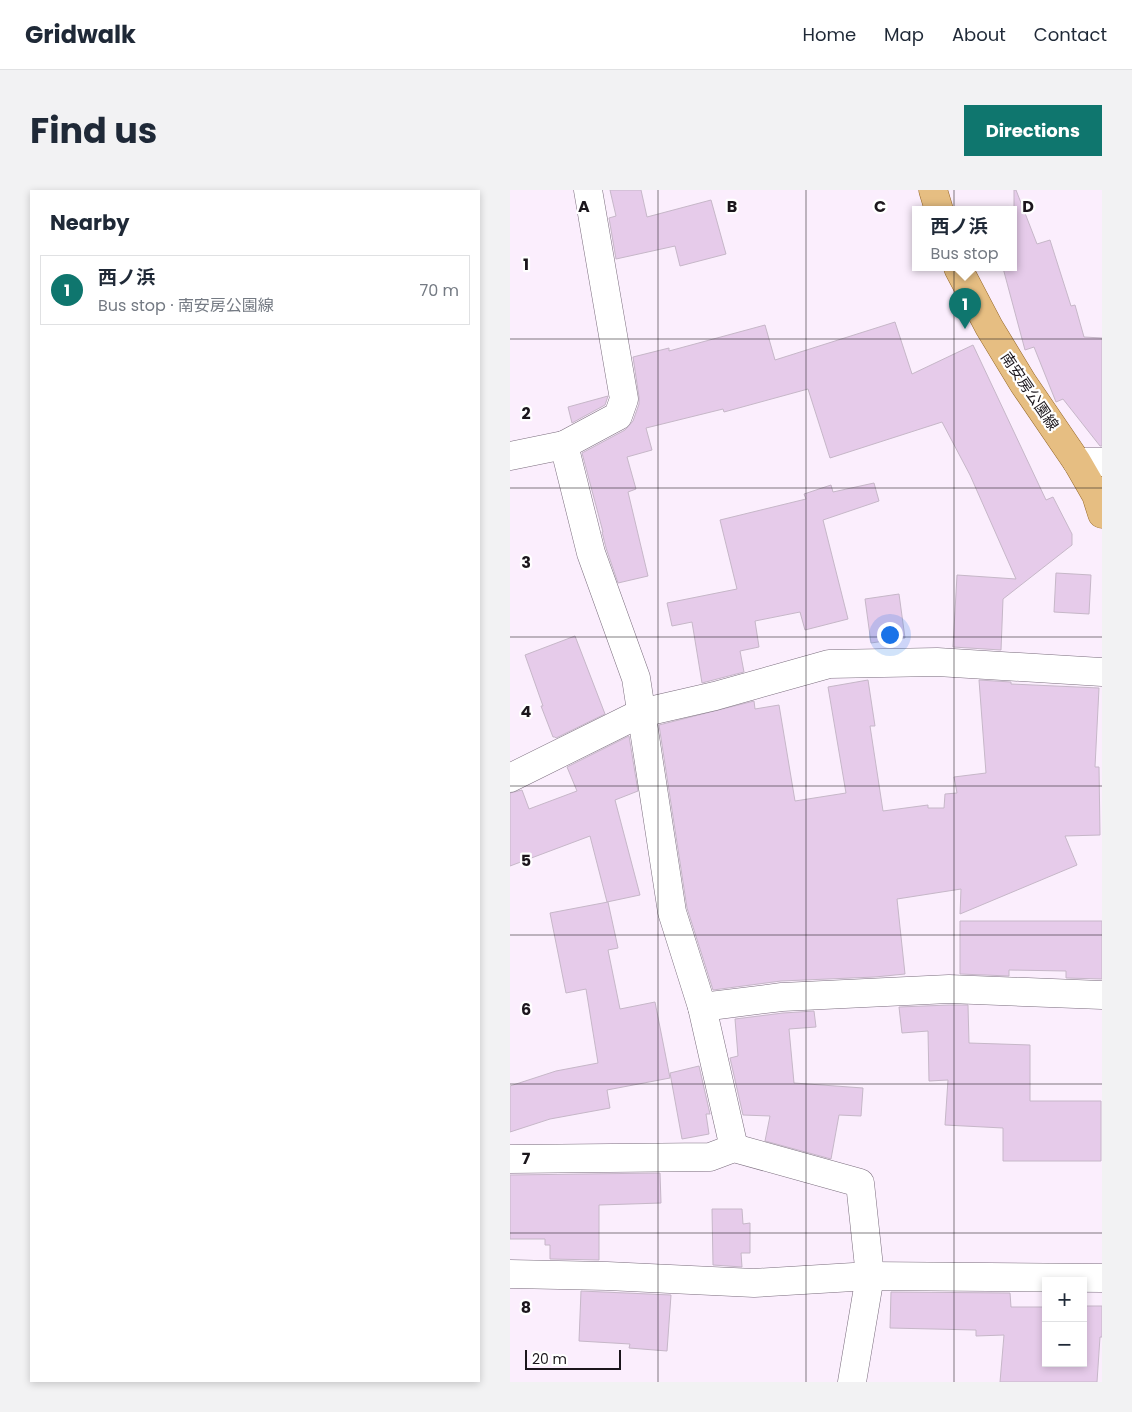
<!DOCTYPE html>
<html lang="en">
<head>
<meta charset="utf-8">
<style>
	:root { --surface:#fff; --page:#f2f2f3; --text:#1f2937; --muted:#747a83; --line:#e0e1e3; --accent:#0f766e }
	body { margin:0; font-family:Poppins,"Noto Sans JP",sans-serif; background:var(--page); color:var(--text) }
	.controls { position:absolute; right:15px; bottom:15px; display:grid; overflow:hidden; border-radius:0px; box-shadow:0 2px 8px #0003 }
	.controls button { width:45px; height:45px; display:grid; place-items:center; padding:0; border:0; border-bottom:1px solid var(--line); background:var(--surface); color:var(--text); font:25px sans-serif }
	.scale { position:absolute; left:15px; bottom:12px; width:96px; box-sizing:border-box; padding-left:5px; border:2px solid #1b161c; border-top:0; font-size:14px; line-height:18px; white-space:nowrap; color:#1b161c; -webkit-text-stroke:4px #fff; paint-order:stroke }
	.you { position:absolute; left:379px; top:444px; width:18px; height:18px; margin:-12px; border:4px solid #fff; border-radius:50%; background:#1a73e8; box-shadow:0 0 0 8px #1a73e833 }
	.badge { display:grid; place-items:center; width:32px; height:32px; border-radius:50%; background:var(--accent); color:#fff; font-size:16px; font-weight:700 }
	.pin { position:absolute; translate:-50% -41px; filter:drop-shadow(0 1px 2px #0008) }
	.pin::after { content:''; position:absolute; top:26px; width:18px; height:15px; background:inherit; clip-path:polygon(0 0,100% 0,50% 100%) }
	.popup { position:absolute; left:402px; top:16px; width:105px; height:65px; box-sizing:border-box; display:grid; place-content:center; border-radius:0px; background:var(--surface); filter:drop-shadow(0 1px 4px #0005); font-size:16px; white-space:nowrap; color:var(--muted) }
	.popup b { font-size:19px; color:var(--text) }
	.popup::after { content:''; position:absolute; left:50%; top:100%; margin-left:-10px; border:10px solid transparent; border-top-color:var(--surface) }
	.list { margin:0; padding:0; list-style:none }
	h2 { display:flex; justify-content:space-between; align-items:center; height:65px; margin:0; padding:0 20px; font-size:21px }
	h2 small { font-size:16px; font-weight:400; color:var(--muted) }
	.list li { display:grid; grid-template-columns:32px 1fr auto; gap:15px; align-items:center; box-sizing:border-box; height:70px; margin:0 10px 10px; padding:0 10px; border:1px solid var(--line); border-radius:0px }
	.list b { display:block; font-size:19px; white-space:nowrap }
	.list p { margin:0; font-size:16px; white-space:nowrap; color:var(--muted) }
	.list em { font-size:16px; font-style:normal; color:var(--muted) }
	.map { position:relative; flex:none; width:592px; height:1192px; overflow:hidden; border-radius:0px }
	header { display:flex; align-items:center; gap:30px; box-sizing:border-box; height:70px; padding:0 25px; background:var(--surface); border-bottom:1px solid var(--line) }
	header strong { font-size:24px }
	nav { display:flex; gap:28px; margin-inline-start:auto; font-size:18px }
	.intro { display:flex; align-items:center; justify-content:space-between; box-sizing:border-box; height:120px; padding:0 30px }
	h1 { margin:0; font-size:35px }
	.button { padding:12px 22px; border-radius:0px; background:var(--accent); color:#fff; font-size:18px; font-weight:700 }
	main { display:flex; gap:30px; padding:0 30px }
	aside { flex:1; background:var(--surface); border-radius:0px; box-shadow:0 2px 8px #0003 }
	.map>svg:first-child { display:block }
	.building { fill:#e6cbea; stroke:#c6b7c8 }
	.lines { fill:none; stroke-linecap:round; stroke-linejoin:round }
	.minor-casing { stroke:#7a6d7d; stroke-width:29 }
	.major-casing { stroke:#956728; stroke-width:29 }
	.minor { stroke:#fff; stroke-width:28 }
	.major { stroke:#e6be82; stroke-width:28 }
	.grid { fill:none; stroke:#1b161c; stroke-width:1; stroke-opacity:0.55 }
	.labels { text-anchor:middle; dominant-baseline:central; stroke-width:4.5; stroke-linejoin:round; paint-order:stroke }
	.street-label { font-size:15px; fill:#1b161c; stroke:#fff }
	.grid-label { font-size:16px; text-anchor:middle; font-weight:bold; fill:#1b161c; stroke:#fff; stroke-width:4.5; stroke-linejoin:round; paint-order:stroke }
</style>
</head>
<body>
<header>
<strong>Gridwalk</strong>
<nav><a>Home</a><a>Map</a><a>About</a><a>Contact</a></nav>
</header>
<div class="intro"><h1>Find us</h1><a class="button">Directions</a></div>
<main>
<aside>
<h2>Nearby<small></small></h2>
<ul class="list">
<li><span class="badge">1</span><div><b>西ノ浜</b><p>Bus stop · 南安房公園線</p></div><em>70 m</em></li>
</ul>
</aside>
<div class="map">
<svg width="592" height="1192" viewBox="0 0 592 1192">
	<rect width="100%" height="100%" fill="#fbeefd"/>
	<g class="building">
		<polygon points="100,0 131,0 137,27 201,10 216,64 170,76 165,56 106,69 99,28 106,26"/>
		<polygon points="504,0 506,0 527,54 540,50 561,116 565,115 574,147 592,148 592,256 590,256 553,209 546,212 524,157 515,160 493,78 504,78"/>
		<polygon points="385,132 402,184 463,155 536,310 543,307 562,344 562,355 493,409 491,460 443,457 447,385 506,389 460,285 432,232 320,268 298,199 214,222 213,219 136,238 142,260 117,267 126,299 118,302 138,386 108,393 96,358 92,342 93,342 72,263 115,240 123,231 129,214 129,207 123,167 159,158 159,161 255,135 265,170"/>
		<polygon points="98,206 95,215 62,233 58,217"/>
		<polygon points="364,293 369,311 313,330 338,429 295,440 290,422 245,431 249,457 230,461 234,482 192,493 182,432 162,436 157,413 227,399 210,330 296,309 294,304 321,295 323,302"/>
		<polygon points="546,383 581,385 579,424 544,422"/>
		<polygon points="389,404 395,448 361,453 355,409"/>
		<polygon points="65,446 95,524 46,548 45,547 43,547 31,516 33,516 15,465"/>
		<polygon points="358,490 365,536 360,536 373,621 418,615 418,618 434,618 435,604 447,603 444,587 476,583 469,490 501,492 501,494 589,498 585,577 589,577 590,645 555,646 567,675 450,724 451,699 387,709 395,784 365,787 271,791 203,800 177,718 149,535 244,511 245,519 269,515 285,611 336,603 318,497"/>
		<polygon points="119,546 128,601 105,610 130,705 97,712 80,646 0,676 0,603 12,600 19,619 67,601 57,577"/>
		<polygon points="98,712 108,758 98,760 110,819 145,812 160,888 97,900 100,918 40,929 0,942 0,896 46,881 88,873 76,799 56,803 40,723"/>
		<polygon points="450,731 592,731 592,789 556,788 556,781 499,780 499,786 450,784"/>
		<polygon points="439,815 458,815 459,853 520,855 520,911 591,911 591,971 493,971 493,938 435,935 438,890 419,891 418,841 392,843 389,817"/>
		<polygon points="304,821 306,837 279,839 284,893 353,898 351,926 329,925 321,969 255,951 260,926 233,925 220,868 228,866 225,829 273,823"/>
		<polygon points="189,876 200,924 196,924 199,944 172,949 160,883"/>
		<polygon points="150,983 151,1013 89,1015 89,1070 40,1069 40,1055 35,1055 35,1049 0,1049 0,985"/>
		<polygon points="202,1019 232,1019 233,1034 240,1033 240,1063 231,1063 232,1077 203,1075"/>
		<polygon points="71,1101 161,1105 157,1161 119,1158 120,1154 69,1151"/>
		<polygon points="381,1102 500,1103 501,1117 536,1117 536,1173 573,1173 573,1116 592,1116 592,1147 590,1147 587,1192 490,1192 494,1145 466,1146 466,1140 380,1138"/>
	</g>
	<g class="lines">
		<g class="minor-casing">
			<g id="minor">
				<polyline points="78,0 114,209 108,226 54,255 81,363 126,488 162,722 192,817 224,958"/>
				<polyline points="0,266 54,255"/>
				<polyline points="567,272 592,272"/>
				<polyline points="0,588 131,523 205,506 319,474 427,472 592,482"/>
				<polyline points="192,817 272,807 439,799 592,805"/>
				<polyline points="0,969 200,967 224,958 350,993 360,1086 342,1192"/>
				<polyline points="0,1084 97,1086 244,1093 360,1086 592,1088"/>
			</g>
		</g>
		<g class="major-casing">
			<g id="major">
				<polyline points="423,0 429,20"/>
				<polyline points="448,78 479,137 513,193 567,272 586,305 592,324"/>
			</g>
		</g>
		<use href="#minor" class="minor"/>
		<use href="#major" class="major"/>
	</g>
	<path class="grid" d="M148 0V1192M296 0V1192M444 0V1192M0 149H592M0 298H592M0 447H592M0 596H592M0 745H592M0 894H592M0 1043H592"/>
	<g class="labels">
		<g class="street-label">
			<text transform="translate(520 201) rotate(56)">南安房公園線</text>
		</g>
	</g>
	<g class="grid-label">
		<text x="74" y="22">A</text>
		<text x="222" y="22">B</text>
		<text x="370" y="22">C</text>
		<text x="518" y="22">D</text>
		<text x="16" y="80">1</text>
		<text x="16" y="229">2</text>
		<text x="16" y="378">3</text>
		<text x="16" y="527">4</text>
		<text x="16" y="676">5</text>
		<text x="16" y="825">6</text>
		<text x="16" y="974">7</text>
		<text x="16" y="1123">8</text>
	</g>
</svg>
<div class="controls">
<button>+</button>
<button>−</button>
</div>
<div class="scale">20 m</div>
<div class="you"></div>
<div class="pin badge" style="left:455px;top:139px">1</div>
<div class="popup"><b>西ノ浜</b>Bus stop</div>
</div>
</main>
</body>
</html>
